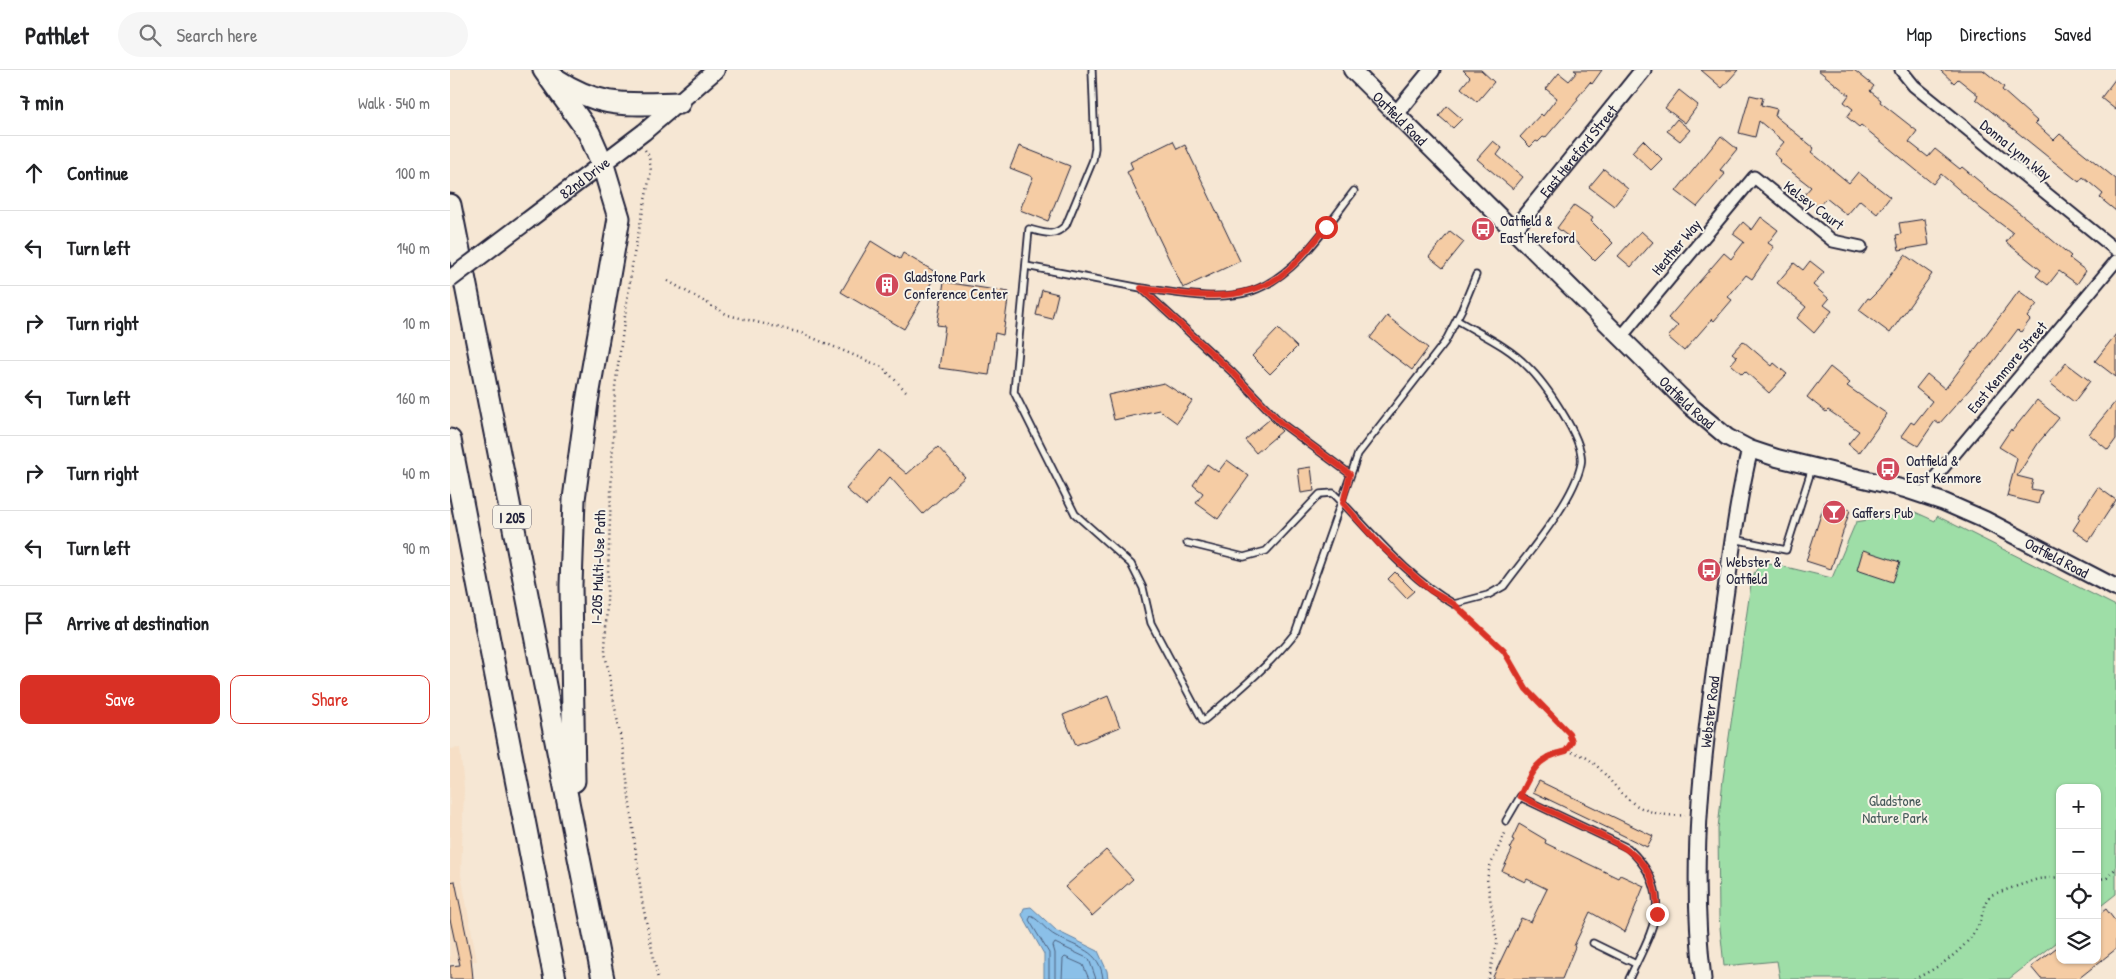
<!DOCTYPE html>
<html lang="en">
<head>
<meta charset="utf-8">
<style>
	:root { --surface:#fff; --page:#f6f6f6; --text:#202124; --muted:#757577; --line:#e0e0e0; --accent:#d93025 }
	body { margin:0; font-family:"Patrick Hand",sans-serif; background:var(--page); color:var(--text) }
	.controls { position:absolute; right:15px; bottom:15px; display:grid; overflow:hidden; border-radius:10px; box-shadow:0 1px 4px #0004 }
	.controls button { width:45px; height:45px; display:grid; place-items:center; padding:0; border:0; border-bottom:1px solid var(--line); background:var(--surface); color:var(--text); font:25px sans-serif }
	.stop { position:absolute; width:15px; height:15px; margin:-11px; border:4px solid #d93025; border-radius:50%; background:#fff }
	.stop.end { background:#d93025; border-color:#fff; box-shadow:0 1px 5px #0008 }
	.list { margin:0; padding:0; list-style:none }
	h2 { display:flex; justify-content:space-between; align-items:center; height:65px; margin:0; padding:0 20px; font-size:21px }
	h2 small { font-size:16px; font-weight:400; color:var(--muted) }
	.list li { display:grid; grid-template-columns:32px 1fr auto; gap:15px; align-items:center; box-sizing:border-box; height:75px; padding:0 20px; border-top:1px solid var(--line) }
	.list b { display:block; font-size:19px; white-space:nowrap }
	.list em { font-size:16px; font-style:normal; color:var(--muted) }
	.actions { display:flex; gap:10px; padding:15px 20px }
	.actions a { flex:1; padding:11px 0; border:1px solid var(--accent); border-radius:10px; text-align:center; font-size:18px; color:var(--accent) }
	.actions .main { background:var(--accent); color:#fff }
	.icon { flex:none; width:28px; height:28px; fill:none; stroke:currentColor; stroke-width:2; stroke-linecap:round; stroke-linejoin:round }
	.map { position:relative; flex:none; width:1666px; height:909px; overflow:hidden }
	header { display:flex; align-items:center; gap:30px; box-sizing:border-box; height:70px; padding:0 25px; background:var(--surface); border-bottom:1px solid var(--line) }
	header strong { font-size:24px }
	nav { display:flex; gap:28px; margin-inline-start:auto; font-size:18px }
	.search { width:350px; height:45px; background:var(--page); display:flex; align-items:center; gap:12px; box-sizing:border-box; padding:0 18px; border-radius:28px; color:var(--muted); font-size:19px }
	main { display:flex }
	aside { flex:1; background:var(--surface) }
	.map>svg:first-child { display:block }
	.built { fill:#f6dfc6 }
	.green { fill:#9edea7; stroke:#608071 }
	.water { fill:#8bc0e8; stroke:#6181a3 }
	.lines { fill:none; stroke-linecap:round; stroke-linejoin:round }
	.shore { stroke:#4c6180; stroke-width:1 }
	.building { fill:#f5cca4; stroke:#22223b }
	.service-casing { stroke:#22223b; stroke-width:9 }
	.minor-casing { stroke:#22223b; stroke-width:15 }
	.tertiary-casing { stroke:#22223b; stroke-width:19 }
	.secondary-casing { stroke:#22223b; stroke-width:20 }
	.motorway-casing { stroke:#22223b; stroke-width:25 }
	.path { stroke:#22223b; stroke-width:2.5; stroke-dasharray:1 4; stroke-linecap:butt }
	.service { stroke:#f7f3e8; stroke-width:5.5 }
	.minor { stroke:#f7f3e8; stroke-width:11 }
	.tertiary { stroke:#f7f3e8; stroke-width:15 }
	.secondary { stroke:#f7f3e8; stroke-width:16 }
	.motorway { stroke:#f7f3e8; stroke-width:21 }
	.secondary-bridge-casing { stroke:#22223b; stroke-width:20; stroke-linecap:butt }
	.secondary-bridge { stroke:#f7f3e8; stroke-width:16 }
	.route { stroke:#d93025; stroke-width:6 }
	.labels { text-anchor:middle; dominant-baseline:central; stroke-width:4; stroke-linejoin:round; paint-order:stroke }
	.shield { fill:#f7f3e8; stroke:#62616f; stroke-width:1 }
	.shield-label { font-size:14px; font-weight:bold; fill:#22223b }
	.street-label { font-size:15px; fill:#22223b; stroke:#f7f3e8 }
	.poi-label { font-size:15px; fill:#22223b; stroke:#f7f3e8; text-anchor:start }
	.park-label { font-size:15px; fill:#475a5b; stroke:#f7f3e8 }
</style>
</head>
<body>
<header>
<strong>Pathlet</strong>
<div class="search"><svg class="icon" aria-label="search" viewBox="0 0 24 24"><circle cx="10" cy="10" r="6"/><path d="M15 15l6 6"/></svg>Search here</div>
<nav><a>Map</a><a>Directions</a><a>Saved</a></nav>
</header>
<main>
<aside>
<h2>7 min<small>Walk · 540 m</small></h2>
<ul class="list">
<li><svg class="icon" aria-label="ahead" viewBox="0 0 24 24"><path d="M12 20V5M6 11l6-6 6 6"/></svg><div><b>Continue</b></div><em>100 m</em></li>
<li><svg class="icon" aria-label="left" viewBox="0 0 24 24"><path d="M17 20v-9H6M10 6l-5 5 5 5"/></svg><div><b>Turn left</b></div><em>140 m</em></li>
<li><svg class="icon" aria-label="right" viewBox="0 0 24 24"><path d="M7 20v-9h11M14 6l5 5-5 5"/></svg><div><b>Turn right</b></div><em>10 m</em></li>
<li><svg class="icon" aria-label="left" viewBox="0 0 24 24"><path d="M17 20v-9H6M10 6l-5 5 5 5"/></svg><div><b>Turn left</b></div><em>160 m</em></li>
<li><svg class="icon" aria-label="right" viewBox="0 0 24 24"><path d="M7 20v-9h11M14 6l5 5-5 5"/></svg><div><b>Turn right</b></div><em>40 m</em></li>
<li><svg class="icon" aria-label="left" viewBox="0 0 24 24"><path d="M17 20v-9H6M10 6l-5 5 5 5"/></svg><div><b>Turn left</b></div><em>90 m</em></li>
<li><svg class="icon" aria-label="arrive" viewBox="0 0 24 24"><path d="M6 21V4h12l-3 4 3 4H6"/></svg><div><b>Arrive at destination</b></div></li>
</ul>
<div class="actions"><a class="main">Save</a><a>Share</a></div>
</aside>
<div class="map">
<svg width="1666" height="909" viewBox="0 0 1666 909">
	<rect width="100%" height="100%" fill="#f6e7d4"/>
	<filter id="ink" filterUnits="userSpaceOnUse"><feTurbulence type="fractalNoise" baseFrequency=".02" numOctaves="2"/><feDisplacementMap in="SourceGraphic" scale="10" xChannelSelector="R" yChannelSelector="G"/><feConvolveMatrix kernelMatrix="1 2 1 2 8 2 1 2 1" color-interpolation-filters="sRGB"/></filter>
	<g filter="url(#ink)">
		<polygon class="built" points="10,678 14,718 11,805 27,891 0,893 0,679"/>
		<polygon class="green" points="1465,442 1485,451 1487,446 1666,536 1666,824 1647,839 1647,718 1610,718 1610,869 1559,909 1330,909 1327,891 1274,896 1269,848 1268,759 1273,709 1302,507 1308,497 1315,492 1382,508 1406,452"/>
		<polygon class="water" points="581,837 607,861 648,881 657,901 658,909 594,909 594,884 572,845 574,838"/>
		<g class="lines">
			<g class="shore">
				<path d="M599 909V883L579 850 581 846C590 850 596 861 606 866 628 879 650 879 653 909"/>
				<polyline points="605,909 605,883 603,876 605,873 639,889 646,909"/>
				<polyline points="612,909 613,889 615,887 633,895 639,909"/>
			</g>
		</g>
		<g class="building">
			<polygon points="1013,0 1031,0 1044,12 1027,32 1011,18 1020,7"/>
			<polygon points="1124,0 1152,0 1142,14 1140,12 1127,28 1128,30 1095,68 1093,67 1088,72 1086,71 1080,77 1070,67 1091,44 1093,46 1107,28 1096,19 1109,3 1119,11 1127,2"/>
			<polygon points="1251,0 1288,0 1272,18"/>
			<polygon points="1368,0 1404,0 1424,16 1420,21 1431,30 1430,32 1467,61 1459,72 1478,87 1485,79 1510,99 1512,97 1535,116 1534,117 1576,148 1621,186 1619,188 1636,201 1627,214 1609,201 1598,215 1586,206 1591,200 1556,172 1563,163 1531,139 1491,104 1483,114 1411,55 1409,57 1397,47 1403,39 1394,32 1399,25"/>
			<polygon points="1490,0 1533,0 1554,17 1552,20 1587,51 1585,53 1604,70 1610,64 1666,109 1666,141 1650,128 1653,124 1633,107 1629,112 1526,29 1528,25 1508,9 1504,13"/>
			<polygon points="1666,8 1666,40 1651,28"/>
			<polygon points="1229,20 1248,35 1235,53 1215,38"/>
			<polygon points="1300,25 1313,28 1311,35 1327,39 1325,46 1364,78 1361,82 1399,113 1408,102 1440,127 1427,144 1410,130 1397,145 1376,128 1368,137 1354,125 1361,117 1329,92 1331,90 1324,84 1334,72 1309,51 1305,67 1289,63"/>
			<polygon points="997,36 1012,49 1003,58 989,46"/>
			<polygon points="1227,49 1240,60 1230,71 1217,61"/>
			<polygon points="1271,66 1287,79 1270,100 1275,104 1247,137 1226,121"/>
			<polygon points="1193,70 1212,89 1201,100 1182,82"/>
			<polygon points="723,71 727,79 735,75 790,191 733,218 677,102 683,99 680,92"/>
			<polygon points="1043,71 1052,78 1047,85 1073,107 1063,119 1027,89"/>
			<polygon points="569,76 620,96 598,151 570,140 583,107 560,98"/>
			<polygon points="1154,99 1178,119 1164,136 1139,117"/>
			<polygon points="1124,135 1143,148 1141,151 1163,173 1145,191 1127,173 1107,158"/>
			<polygon points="1311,147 1328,160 1318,173 1324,177 1302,209 1296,205 1278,227 1282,230 1264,251 1262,249 1234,281 1218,267 1228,256 1218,248 1274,183 1281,189 1294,172 1283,164 1293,152 1302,160"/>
			<polygon points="1475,149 1479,175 1449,180 1446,165 1451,164 1449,153"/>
			<polygon points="1000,161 1014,172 993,198 979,187"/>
			<polygon points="1191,161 1203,172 1181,197 1168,186"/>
			<polygon points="421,171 450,189 453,183 487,203 454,259 391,222"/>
			<polygon points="1455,185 1482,204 1440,263 1409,240 1418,228 1420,229 1429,220"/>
			<polygon points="1360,191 1374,202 1363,215 1379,229 1374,235 1382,241 1364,263 1347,248 1356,237 1327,213 1344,193 1353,200"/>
			<polygon points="494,212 559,222 553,265 545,263 539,305 489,298 495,256 487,255"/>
			<polygon points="592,220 608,224 602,249 586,245"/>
			<polygon points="1569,221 1587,234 1577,247 1580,250 1571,262 1568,259 1541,295 1489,354 1485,351 1468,376 1451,366 1461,352 1464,354 1482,331 1466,318 1477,304 1495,319"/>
			<polygon points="937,246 978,278 962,300 920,268"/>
			<polygon points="828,259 847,277 820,304 802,286"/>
			<polygon points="1666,264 1666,307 1645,291"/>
			<polygon points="1293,271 1322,296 1324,293 1337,304 1319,323 1295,301 1292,304 1281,294 1287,287 1282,283"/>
			<polygon points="1616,293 1640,311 1624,332 1600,313"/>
			<polygon points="1380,297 1400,313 1397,316 1437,344 1409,383 1398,374 1409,361 1378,340 1376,342 1357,327"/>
			<polygon points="714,313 742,331 727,353 709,340 664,350 658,325"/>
			<polygon points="1587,330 1609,348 1589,372 1567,406 1583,410 1581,419 1592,421 1588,434 1557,426 1567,388 1549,377 1561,359 1562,361"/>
			<polygon points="1666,331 1666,369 1658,380 1639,364"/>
			<polygon points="820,349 832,361 806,383 795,370"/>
			<polygon points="488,377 515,407 473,444 440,407 416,436 396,419 429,380 457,404"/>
			<polygon points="777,390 799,406 768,449 746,433 753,423 743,415 757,394 768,402"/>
			<polygon points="861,397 864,421 851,423 848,399"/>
			<polygon points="1648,417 1666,430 1639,471 1623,460 1630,449 1628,447"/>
			<polygon points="1375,432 1400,440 1381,499 1356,491"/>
			<polygon points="1413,480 1450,492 1443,512 1407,500"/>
			<polygon points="945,502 964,521 956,528 938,509"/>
			<polygon points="658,626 670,657 626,675 613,645"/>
			<polygon points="1089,711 1203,766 1197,777 1083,722"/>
			<polygon points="1069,754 1096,770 1095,773 1168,808 1170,805 1194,816 1175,862 1140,842 1124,876 1125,877 1112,909 1042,909 1071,848 1081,852 1097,819 1077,809 1075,812 1052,801 1062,780 1060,778 1064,770 1062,769"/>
			<polygon points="656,780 683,809 642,846 615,817"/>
			<polygon points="5,811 21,888 23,909 0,909 0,896 10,895 0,849 0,812"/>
			<polygon points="1656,839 1666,852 1666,879 1628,909 1591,909 1581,897 1610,875 1610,890 1647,890 1647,846"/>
		</g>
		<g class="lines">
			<g class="service-casing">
				<g id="service">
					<path d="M642 0 645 78 643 90 616 155C603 168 595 163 579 159L564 322 625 444 681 494 693 518 701 553 753 651C786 623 818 597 845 563L908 384 995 272 1012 239 1026 205"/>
					<polyline points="576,196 691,218 782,302 831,353 900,404"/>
					<path d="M692 218C726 223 768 232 802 221 847 205 876 157 904 121"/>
					<polyline points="1284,469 1336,480 1362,398"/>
					<path d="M737 473 794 487 816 481 870 424 883 423C922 462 955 506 1004 534L1038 525 1054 516C1077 484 1124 431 1131 394 1136 371 1094 312 1077 296 1058 276 1030 264 1007 250"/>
					<path d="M1056 751 1070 727 1178 778C1227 824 1203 858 1179 909"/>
					<polyline points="1143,873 1186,894"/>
				</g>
			</g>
			<g class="minor-casing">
				<g id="minor">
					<polyline points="1451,0 1464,16 1666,180"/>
					<polyline points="1171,267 1304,107 1383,171 1411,177"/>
					<polyline points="1474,425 1482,411 1666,191"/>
				</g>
			</g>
			<g class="tertiary-casing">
				<g id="tertiary">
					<polyline points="946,44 982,0"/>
					<path id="s1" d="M1064 160 1193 0"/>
					<path id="s2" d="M1253 909C1238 789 1254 673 1271 554 1280 496 1286 436 1300 379"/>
				</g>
			</g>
			<g class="secondary-casing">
				<g id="secondary">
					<path id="s3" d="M902 0 1239 335 1277 367 1300 379 1327 388 1455 419 1494 432 1535 450 1666 518"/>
					<path id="s4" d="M77 151 194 62 266 0"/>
				</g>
			</g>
			<g class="motorway-casing">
				<g id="motorway">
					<polyline points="94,0 139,63 153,95 169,148 137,332 124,429 121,515 124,711"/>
					<path d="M105 9C151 39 177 34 229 33"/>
					<polyline points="0,135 153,909"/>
					<polyline points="0,370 105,909"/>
				</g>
			</g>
			<g class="path">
				<polyline points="195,80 199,86 201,101 183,189 165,317 155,583 174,686 192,831 208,909"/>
				<polyline points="218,211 278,245 351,263 432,297 456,321"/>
				<polyline points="1012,541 1054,581 1076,619 1119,663 1122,673 1116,681"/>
				<path d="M1074 718C1080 704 1090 687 1106 683 1145 674 1158 718 1186 735 1199 743 1219 747 1235 745"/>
				<polyline points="1647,809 1657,808 1666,798"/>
				<polyline points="1038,909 1047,872 1037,809 1040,796 1056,761"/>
				<path d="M1464 909C1489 898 1517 879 1529 854 1534 844 1532 833 1541 825L1588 809 1610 807"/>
			</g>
			<use href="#service" class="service"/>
			<use href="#minor" class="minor"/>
			<use href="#tertiary" class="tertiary"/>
			<use href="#secondary" class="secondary"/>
			<use href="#motorway" class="motorway"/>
			<g class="secondary-bridge-casing">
				<polyline id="secondary-bridge" points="0,209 77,151"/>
			</g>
			<use href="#secondary-bridge" class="secondary-bridge"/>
		</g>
	</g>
	<g class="lines" filter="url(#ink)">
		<path class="route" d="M876 157C862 174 848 193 829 207 788 235 736 225 691 218L782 302 831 353 900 404 893 433 929 474 981 521 1004 534 1054 581 1076 619 1119 663 1122 672 1116 681C1088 687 1081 701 1070 726 1091 737 1112 747 1133 757 1176 777 1208 789 1207 844"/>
	</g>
	<defs>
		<g id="bus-disc" transform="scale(1.25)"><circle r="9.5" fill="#d1495b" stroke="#f7f3e8"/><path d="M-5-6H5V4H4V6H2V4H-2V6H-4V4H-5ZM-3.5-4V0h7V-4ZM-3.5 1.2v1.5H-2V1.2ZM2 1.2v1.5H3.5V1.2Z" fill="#fff"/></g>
		<g id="building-disc" transform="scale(1.25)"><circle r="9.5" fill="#d1495b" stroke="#f7f3e8"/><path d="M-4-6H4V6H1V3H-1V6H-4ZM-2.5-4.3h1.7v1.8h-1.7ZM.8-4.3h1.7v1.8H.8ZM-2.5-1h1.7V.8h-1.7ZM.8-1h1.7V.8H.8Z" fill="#fff"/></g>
		<g id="bar-disc" transform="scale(1.25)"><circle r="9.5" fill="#d1495b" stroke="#f7f3e8"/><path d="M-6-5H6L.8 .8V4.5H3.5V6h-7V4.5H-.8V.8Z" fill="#fff"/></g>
	</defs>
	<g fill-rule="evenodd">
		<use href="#bus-disc" x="1033" y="159"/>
		<use href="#building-disc" x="437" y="215"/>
		<use href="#bus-disc" x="1438" y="399"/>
		<use href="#bar-disc" x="1384" y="442"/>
		<use href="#bus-disc" x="1259" y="500"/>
	</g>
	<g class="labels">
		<rect class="shield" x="43" y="435.5" width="38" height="23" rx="4"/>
		<g class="shield-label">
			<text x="62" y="447">I 205</text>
		</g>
		<g class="street-label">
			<text stroke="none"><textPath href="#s3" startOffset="68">Oatfield Road</textPath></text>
			<text stroke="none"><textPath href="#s1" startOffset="102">East Hereford Street</textPath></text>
			<text transform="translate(1566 80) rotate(39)">Donna Lynn Way</text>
			<text stroke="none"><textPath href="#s4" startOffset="72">82nd Drive</textPath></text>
			<text transform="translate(1364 135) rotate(37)">Kelsey Court</text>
			<text transform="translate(1226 177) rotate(-50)">Heather Way</text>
			<text transform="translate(1557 297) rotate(-50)">East Kenmore Street</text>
			<text stroke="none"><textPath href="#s3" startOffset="472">Oatfield Road</textPath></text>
			<text stroke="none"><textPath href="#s3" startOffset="878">Oatfield Road</textPath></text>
			<text transform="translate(148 497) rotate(-88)">I-205 Multi-Use Path</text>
			<text stroke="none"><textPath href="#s2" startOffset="268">Webster Road</textPath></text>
		</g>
		<g class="poi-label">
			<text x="1050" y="150">Oatfield &amp;<tspan x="1050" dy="17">East Hereford</tspan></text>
			<text x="454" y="206">Gladstone Park<tspan x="454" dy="17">Conference Center</tspan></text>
			<text x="1456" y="390">Oatfield &amp;<tspan x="1456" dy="17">East Kenmore</tspan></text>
			<text x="1402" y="442">Gaffers Pub</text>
			<text x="1276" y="491">Webster &amp;<tspan x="1276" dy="17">Oatfield</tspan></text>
		</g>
		<g class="park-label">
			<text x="1445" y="730">Gladstone<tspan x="1445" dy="17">Nature Park</tspan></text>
		</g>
	</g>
</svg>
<div class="controls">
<button>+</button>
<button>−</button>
<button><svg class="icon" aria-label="locate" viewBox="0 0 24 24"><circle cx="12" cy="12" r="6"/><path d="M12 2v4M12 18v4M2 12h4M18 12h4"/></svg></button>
<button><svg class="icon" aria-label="layers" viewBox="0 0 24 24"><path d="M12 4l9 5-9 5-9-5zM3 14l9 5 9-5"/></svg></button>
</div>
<div class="stop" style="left:876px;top:157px"></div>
<div class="stop end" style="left:1207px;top:844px"></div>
</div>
</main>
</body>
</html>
